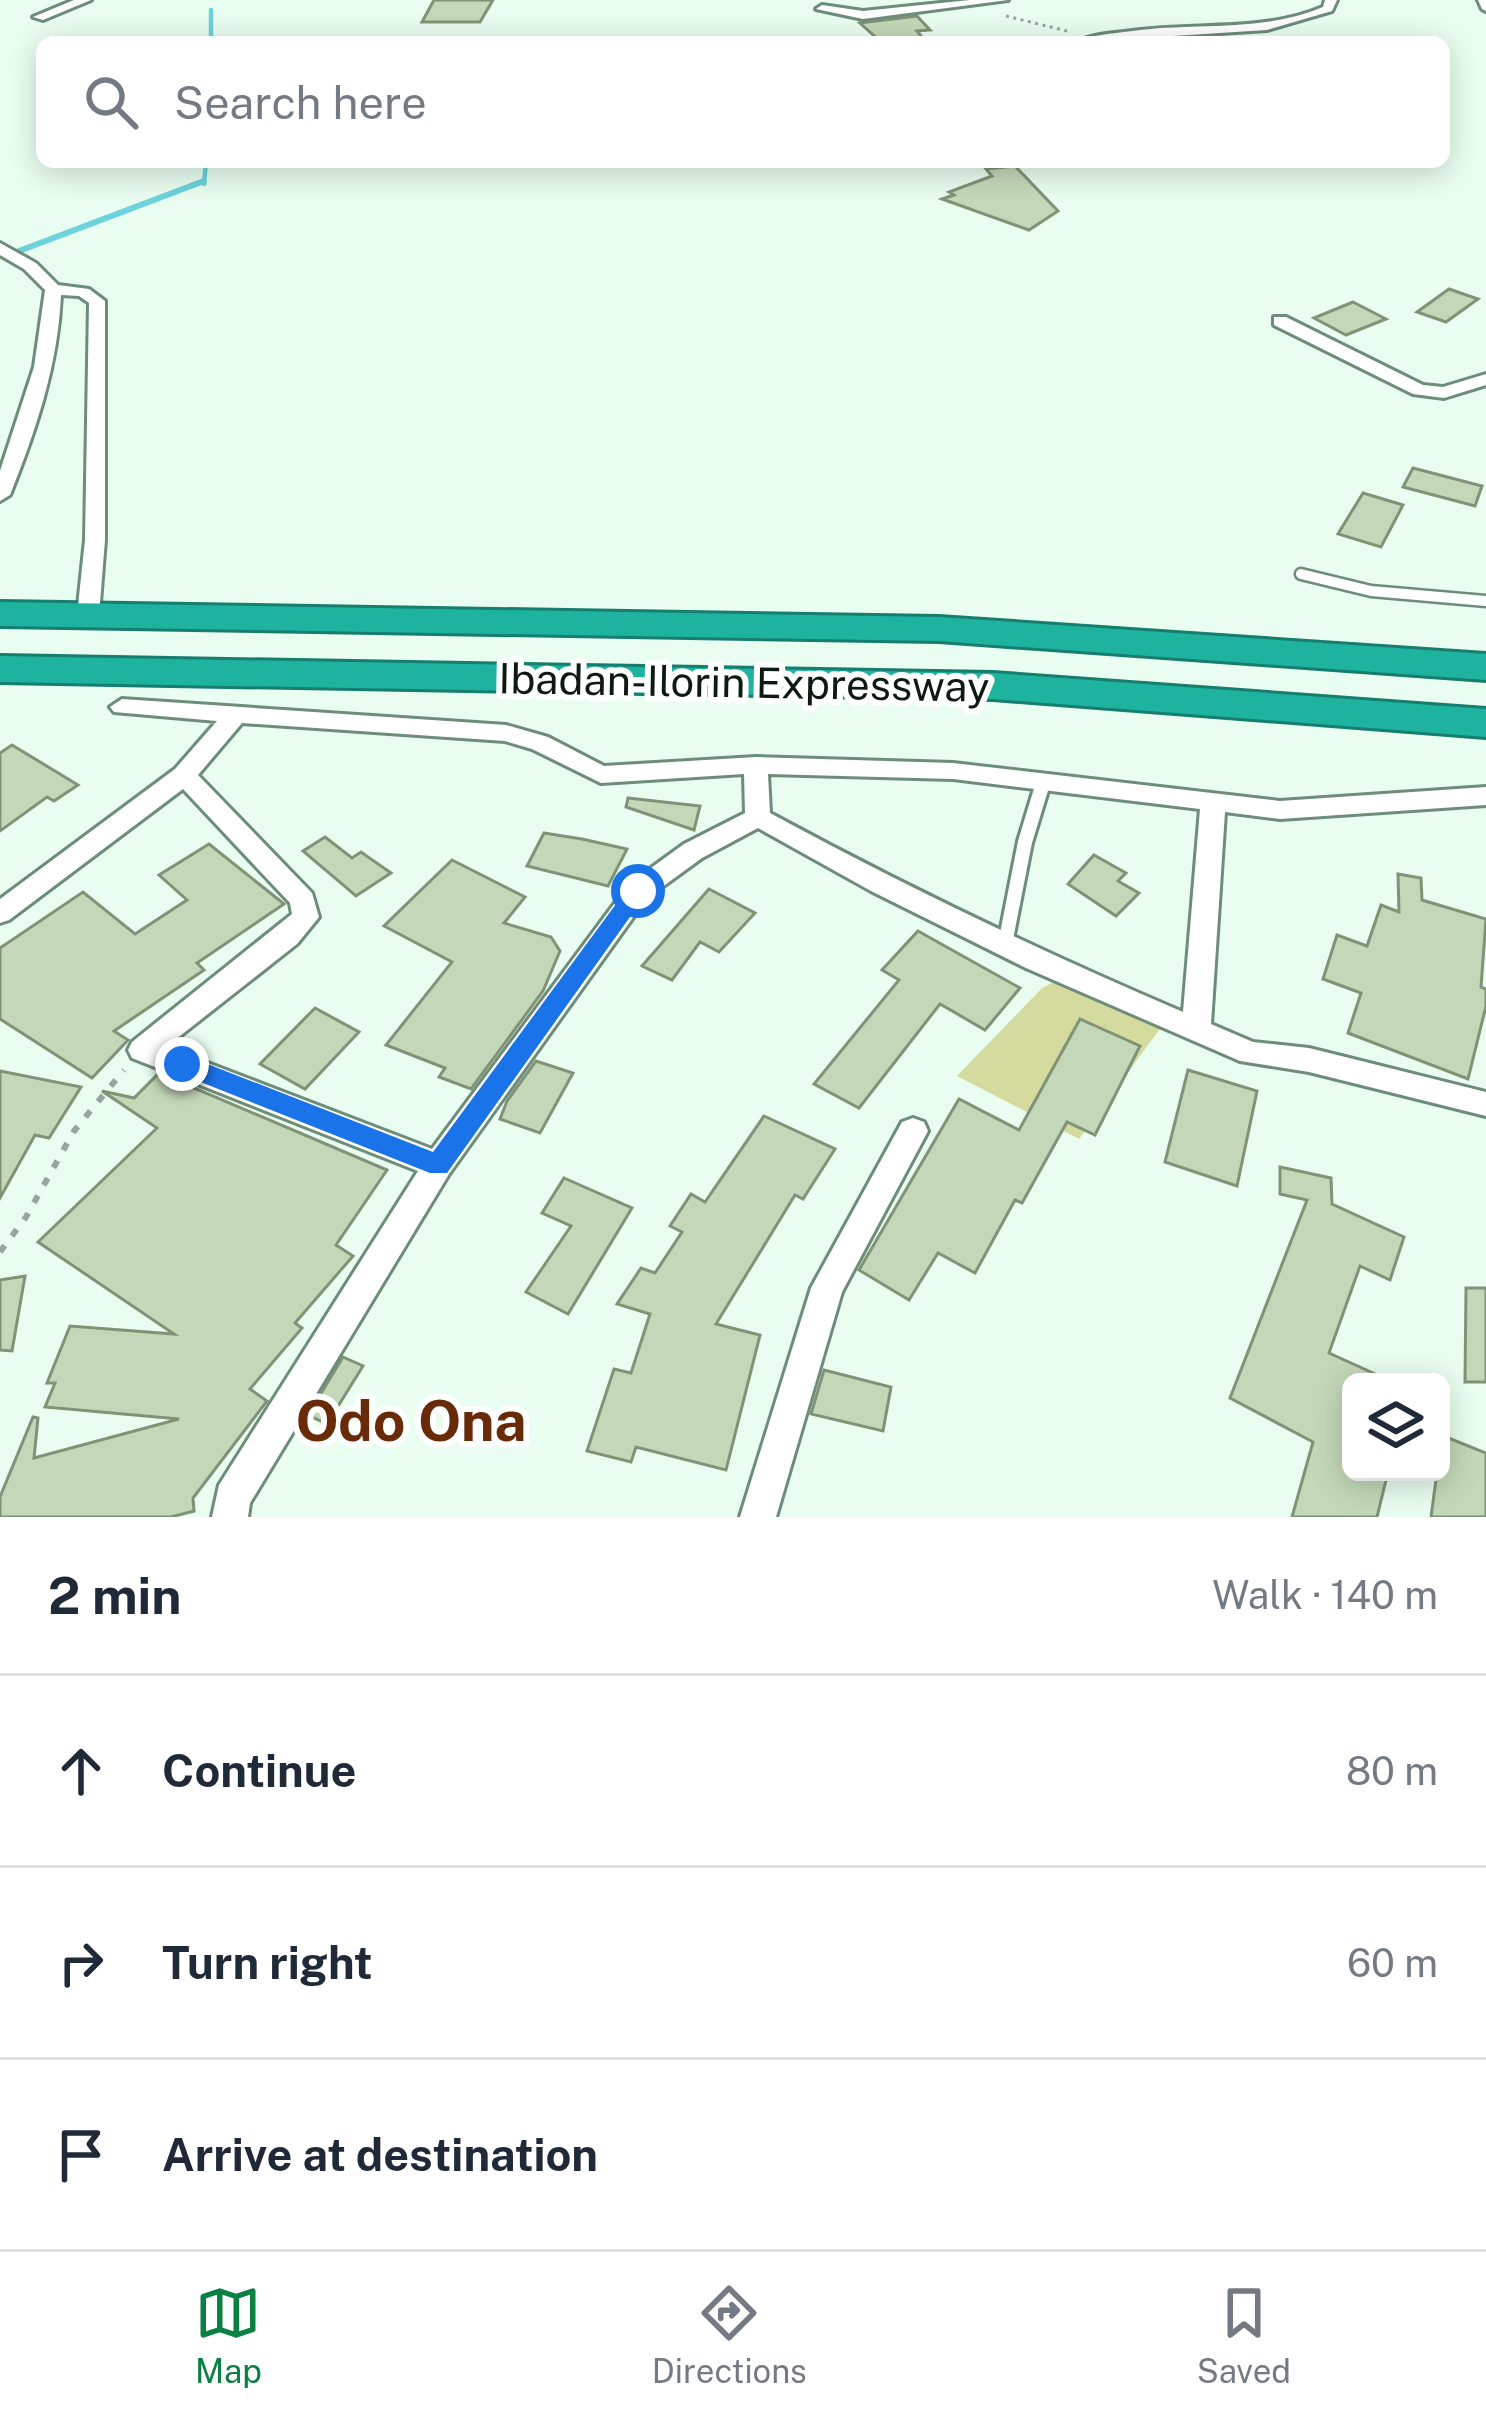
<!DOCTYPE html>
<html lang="en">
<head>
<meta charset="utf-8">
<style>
	:root { --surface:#fff; --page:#f6f6f7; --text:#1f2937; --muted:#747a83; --line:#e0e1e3; --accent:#0b8043 }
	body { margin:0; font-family:"Public Sans",sans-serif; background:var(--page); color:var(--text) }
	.controls { position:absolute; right:36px; bottom:36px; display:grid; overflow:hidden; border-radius:18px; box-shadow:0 6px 30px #0003 }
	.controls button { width:108px; height:108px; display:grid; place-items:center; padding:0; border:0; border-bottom:3px solid var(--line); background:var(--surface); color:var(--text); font:60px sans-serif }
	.stop { position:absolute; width:36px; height:36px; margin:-27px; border:9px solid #1a73e8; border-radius:50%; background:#fff }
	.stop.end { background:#1a73e8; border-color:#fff; box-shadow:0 3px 12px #0008 }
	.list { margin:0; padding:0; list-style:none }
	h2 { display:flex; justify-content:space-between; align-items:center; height:156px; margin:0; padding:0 48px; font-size:51px }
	h2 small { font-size:39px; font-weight:400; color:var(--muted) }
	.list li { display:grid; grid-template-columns:78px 1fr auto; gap:36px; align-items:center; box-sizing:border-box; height:192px; padding:0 48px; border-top:3px solid var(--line) }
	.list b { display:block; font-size:45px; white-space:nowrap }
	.list em { font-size:39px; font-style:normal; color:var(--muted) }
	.icon { flex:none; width:66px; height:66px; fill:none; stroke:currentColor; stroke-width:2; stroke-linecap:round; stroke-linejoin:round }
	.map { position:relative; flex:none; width:1486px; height:1517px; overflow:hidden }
	.search { position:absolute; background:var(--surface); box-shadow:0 6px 30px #0003; left:36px; right:36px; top:36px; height:132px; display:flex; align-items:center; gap:30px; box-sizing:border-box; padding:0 42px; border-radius:18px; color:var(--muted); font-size:45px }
	.sheet { height:732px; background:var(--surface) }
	nav { display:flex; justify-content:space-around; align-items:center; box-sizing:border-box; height:168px; border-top:3px solid var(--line); background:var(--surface); font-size:33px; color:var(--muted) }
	nav a { display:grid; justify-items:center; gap:6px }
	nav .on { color:var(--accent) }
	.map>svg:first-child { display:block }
	.green { fill:#d5da9f }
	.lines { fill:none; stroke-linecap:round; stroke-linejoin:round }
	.stream-far1 { stroke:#6cd2db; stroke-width:4.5 }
	.stream { stroke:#6cd2db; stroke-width:6 }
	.building { fill:#c3d8b9; stroke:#809376; stroke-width:3 }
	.lane-far1-casing { stroke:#6d8d7a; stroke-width:15 }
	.lane-casing { stroke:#6d8d7a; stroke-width:20 }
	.street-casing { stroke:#6d8d7a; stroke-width:6 }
	.highway-casing { stroke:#177d6e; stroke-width:6 }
	.path-far1 { stroke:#95a79c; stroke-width:3; stroke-dasharray:3 4.5; stroke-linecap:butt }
	.path { stroke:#95a79c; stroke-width:6; stroke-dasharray:8 12; stroke-linecap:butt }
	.lane-far1 { stroke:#fff; stroke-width:10 }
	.lane { stroke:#fff; stroke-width:14 }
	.street { fill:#fff; fill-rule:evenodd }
	.highway { fill:#1db39f; fill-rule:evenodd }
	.route { fill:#1a73e8 }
	.labels { text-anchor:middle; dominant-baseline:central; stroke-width:12; stroke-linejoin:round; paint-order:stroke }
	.street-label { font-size:42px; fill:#0d1a12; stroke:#fff }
	.near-quarter-label { font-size:57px; font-weight:bold; fill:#692a08; stroke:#fff }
</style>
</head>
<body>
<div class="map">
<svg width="1486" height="1517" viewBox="0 0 1486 1517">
	<rect width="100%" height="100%" fill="#e9fef1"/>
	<polygon class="green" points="1058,980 1162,1026 1079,1139 957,1076 1042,988"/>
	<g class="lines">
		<g class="stream-far1">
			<polyline points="211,10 211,42"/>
			<polyline points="204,184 206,162"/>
		</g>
		<polyline class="stream" points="19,251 204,181"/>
	</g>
	<g class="building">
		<polygon points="434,0 493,0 480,22 422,22"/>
		<polygon points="917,16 930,30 917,31 926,42 881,42 860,23"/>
		<polygon points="1015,166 1058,211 1029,230 942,199 954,195 949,192 992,176 986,169"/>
		<polygon points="1449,289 1478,299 1446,322 1417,312"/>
		<polygon points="1353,302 1386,319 1346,335 1314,318"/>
		<polygon points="1413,468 1482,486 1475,506 1403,487"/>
		<polygon points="1363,493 1403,505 1381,547 1338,534"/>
		<polygon points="12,745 78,785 54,801 47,797 0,831 0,753"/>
		<polygon points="628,798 700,806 694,830 626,807"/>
		<polygon points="544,833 582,839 627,849 608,886 527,866"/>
		<polygon points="325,837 352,858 361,852 391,873 356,896 303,851"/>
		<polygon points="209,844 284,904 197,963 204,970 114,1031 128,1040 92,1078 0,1019 0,948 83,892 135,934 187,900 159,875"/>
		<polygon points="1094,855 1126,873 1118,881 1139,893 1116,916 1068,884"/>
		<polygon points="452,860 525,897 504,923 551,937 560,951 543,991 471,1089 439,1077 445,1068 386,1045 452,962 384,926"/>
		<polygon points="1398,874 1421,878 1422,900 1486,919 1481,987 1486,989 1486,1006 1468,1079 1348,1033 1361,993 1323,979 1337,935 1367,946 1381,905 1399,912"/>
		<polygon points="709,889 755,913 719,952 700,942 672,980 642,966"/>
		<polygon points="918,931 1020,988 985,1030 940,1004 859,1108 814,1084 899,980 882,970"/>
		<polygon points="315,1008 359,1032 305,1089 260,1064"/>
		<polygon points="1080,1019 1140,1046 1095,1135 1067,1122 1022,1203 1015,1200 975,1273 938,1253 909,1300 859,1270 959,1099 1019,1130"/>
		<polygon points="536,1061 573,1073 540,1133 500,1119 507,1101"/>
		<polygon points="1188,1070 1257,1091 1237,1186 1165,1162"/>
		<polygon points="0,1071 81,1087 49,1138 35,1135 0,1198"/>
		<polygon points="159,1073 387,1170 336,1245 353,1256 295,1323 302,1328 250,1389 267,1401 193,1498 194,1511 171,1517 0,1517 0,1497 33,1417 38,1418 34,1458 179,1419 45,1407 55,1383 47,1383 70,1326 174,1334 38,1242 157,1128 102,1091 134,1098"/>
		<polygon points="764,1116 835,1149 803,1199 795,1195 716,1324 760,1335 726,1470 636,1447 631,1462 587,1451 614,1369 631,1373 650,1314 617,1304 641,1268 655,1273 682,1232 670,1226 691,1194 705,1202"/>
		<polygon points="1280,1167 1331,1178 1332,1204 1404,1237 1390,1280 1360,1266 1329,1353 1393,1382 1351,1382 1351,1472 1388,1472 1377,1517 1292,1517 1313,1442 1230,1398 1307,1200 1280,1194"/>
		<polygon points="564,1178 632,1208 568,1314 526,1292 571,1226 542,1213"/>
		<polygon points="25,1276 12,1351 0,1350 0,1280"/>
		<polygon points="1466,1288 1486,1288 1486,1382 1465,1382"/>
		<polygon points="343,1357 363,1366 327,1424 308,1415"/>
		<polygon points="824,1370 891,1387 883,1431 811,1414"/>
		<polygon points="1441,1435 1486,1453 1486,1517 1431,1517 1437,1472 1441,1472"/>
	</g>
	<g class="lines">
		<g class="lane-far1-casing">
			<polyline id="lane-far1" points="1301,574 1371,591 1486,601"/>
		</g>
		<g class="lane-casing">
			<polyline id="lane" points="1005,944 1025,842 1043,783"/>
		</g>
		<g class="street-casing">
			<g id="street">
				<polygon points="74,0 91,0 43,20 33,17"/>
				<polygon points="970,0 1008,0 863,19 816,9 822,5 863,11"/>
				<path d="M1325 0H1337L1332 11 1267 30 1078 42C1091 35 1108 34 1124 32 1191 21 1259 34 1323 7Z"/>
				<polygon points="1478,0 1486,0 1486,11 1482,9"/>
				<path d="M0 243 36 263 58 285 89 289 105 301V540L99 615 88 622 77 615 85 540 89 303 79 296 61 295C58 365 36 430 10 495L0 501V471L34 367 45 290 24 269 0 255Z"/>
				<polygon points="1274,317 1286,317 1423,385 1443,387 1486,374 1486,385 1444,398 1413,394 1274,325"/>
				<path d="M122 699 506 725 548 737 604 766 756 757 953 763 1280 801 1486 787V805L1280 819 1225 812 1211 1024 1253 1042 1309 1048 1486 1092V1116L1309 1072 1240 1061 1026 968 871 891 758 828 702 858 647 898 449 1174 250 1503 248 1517H212L219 1485 418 1171 132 1058 128 1050 132 1042 292 914 290 903 183 789 9 920 0 923V899L175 769 217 721 114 712 110 707ZM242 723 505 741 532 749 601 783 744 774 745 813 684 844 629 884 432 1149 166 1047 297 944 319 917 312 893 198 775ZM768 774 953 779 1200 809 1183 1012C1042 952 905 886 770 813Z"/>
				<polygon points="913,1118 924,1122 928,1131 842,1292 776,1517 740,1517 811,1288 902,1122"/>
			</g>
		</g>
		<g class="highway-casing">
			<g id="highway">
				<polygon points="0,602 939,617 1486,654 1486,680 939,641 0,626"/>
				<polygon points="0,656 993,673 1486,709 1486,737 993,699 0,682"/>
			</g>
		</g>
		<polyline class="path-far1" points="1006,16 1071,32"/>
		<polyline class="path" points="0,1252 26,1217 74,1131 124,1070"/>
		<use href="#lane-far1" class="lane-far1"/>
		<use href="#lane" class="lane"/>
		<use href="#street" class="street"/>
		<use href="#highway" class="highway"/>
	</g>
	<polygon class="route" points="638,883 648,891 645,896 447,1173 430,1173 173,1071 170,1064 182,1054 433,1152 630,885"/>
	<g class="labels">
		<g class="street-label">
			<text transform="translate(744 682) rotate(1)">Ibadan-Ilorin Expressway</text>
		</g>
		<g class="near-quarter-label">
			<text x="411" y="1420">Odo Ona</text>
		</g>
	</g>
</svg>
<div class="controls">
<button><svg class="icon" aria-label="layers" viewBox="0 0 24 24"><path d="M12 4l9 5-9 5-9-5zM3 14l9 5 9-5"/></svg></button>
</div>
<div class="stop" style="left:638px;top:891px"></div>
<div class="stop end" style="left:182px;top:1064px"></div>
<div class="search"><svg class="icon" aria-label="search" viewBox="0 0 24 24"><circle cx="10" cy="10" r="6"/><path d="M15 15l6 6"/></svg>Search here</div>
</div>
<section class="sheet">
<h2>2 min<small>Walk · 140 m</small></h2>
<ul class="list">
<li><svg class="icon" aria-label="ahead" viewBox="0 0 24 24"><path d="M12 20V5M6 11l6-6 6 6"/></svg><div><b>Continue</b></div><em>80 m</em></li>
<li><svg class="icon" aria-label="right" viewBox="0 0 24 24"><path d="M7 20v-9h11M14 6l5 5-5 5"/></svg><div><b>Turn right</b></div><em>60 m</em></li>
<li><svg class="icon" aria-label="arrive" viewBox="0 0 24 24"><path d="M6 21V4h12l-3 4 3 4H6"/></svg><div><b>Arrive at destination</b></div></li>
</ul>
</section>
<nav>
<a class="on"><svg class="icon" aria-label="map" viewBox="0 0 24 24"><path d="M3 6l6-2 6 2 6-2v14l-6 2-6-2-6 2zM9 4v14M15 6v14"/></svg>Map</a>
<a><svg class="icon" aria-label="directions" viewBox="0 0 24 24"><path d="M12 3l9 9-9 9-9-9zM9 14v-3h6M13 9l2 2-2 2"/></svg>Directions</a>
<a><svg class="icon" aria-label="saved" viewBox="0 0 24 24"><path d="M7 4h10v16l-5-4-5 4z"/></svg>Saved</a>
</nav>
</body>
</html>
